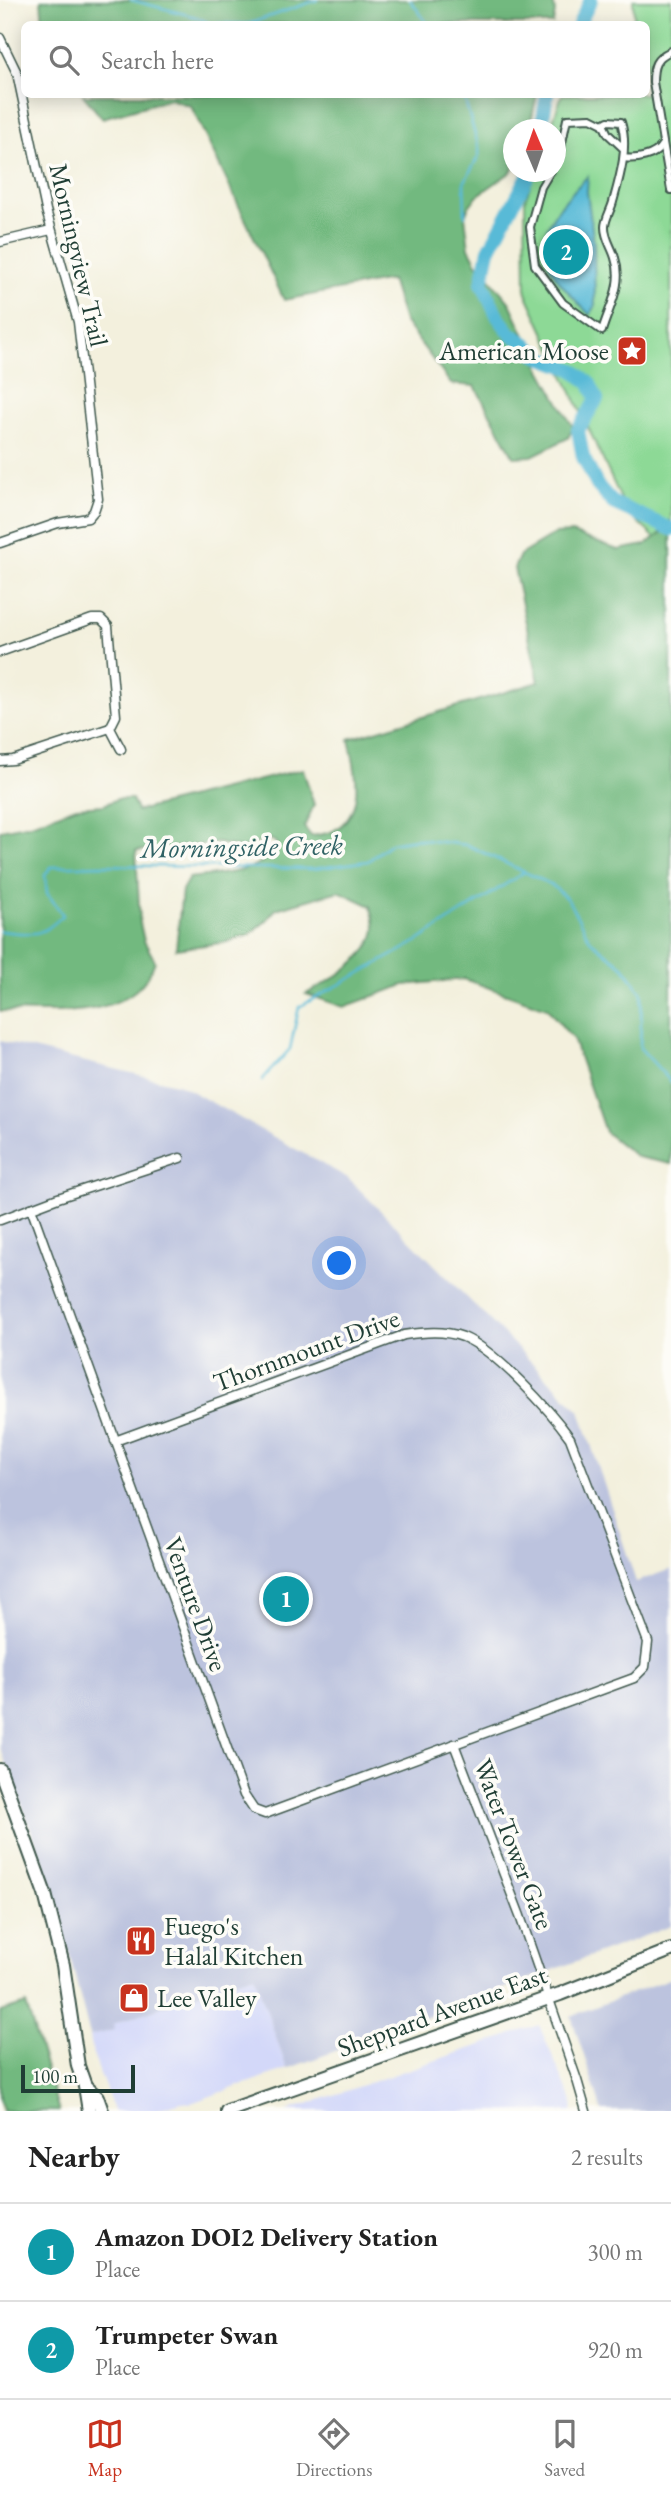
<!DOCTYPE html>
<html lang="en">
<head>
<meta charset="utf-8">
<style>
	:root { --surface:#fff; --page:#f6f6f6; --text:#222; --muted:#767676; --line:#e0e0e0; --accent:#c8321e }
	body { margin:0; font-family:"EB Garamond",serif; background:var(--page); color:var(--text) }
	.compass { position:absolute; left:503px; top:119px; width:63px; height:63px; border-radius:50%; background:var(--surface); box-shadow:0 4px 18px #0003; rotate:358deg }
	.scale { position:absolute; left:21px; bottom:18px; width:114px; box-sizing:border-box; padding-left:7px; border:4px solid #1f3d34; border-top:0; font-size:19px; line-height:24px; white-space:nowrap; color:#1f3d34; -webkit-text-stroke:5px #fdfcf7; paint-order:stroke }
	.you { position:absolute; left:340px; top:1264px; width:24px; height:24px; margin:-18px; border:5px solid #fff; border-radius:50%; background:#1a73e8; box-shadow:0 0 0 10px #1a73e833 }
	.badge { display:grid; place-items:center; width:46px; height:46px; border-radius:50%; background:var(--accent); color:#fff; font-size:23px; font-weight:700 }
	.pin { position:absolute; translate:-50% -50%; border:4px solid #fff; box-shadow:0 2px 7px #0006 }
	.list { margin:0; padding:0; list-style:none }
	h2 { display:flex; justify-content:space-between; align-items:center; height:91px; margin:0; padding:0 28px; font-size:30px }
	h2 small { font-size:23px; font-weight:400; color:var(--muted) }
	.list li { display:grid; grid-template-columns:46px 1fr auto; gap:21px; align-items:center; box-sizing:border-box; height:98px; padding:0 28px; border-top:2px solid var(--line) }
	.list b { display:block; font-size:26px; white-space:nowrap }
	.list p { margin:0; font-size:23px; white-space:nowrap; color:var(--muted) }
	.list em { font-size:23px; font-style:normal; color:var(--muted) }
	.icon { flex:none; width:38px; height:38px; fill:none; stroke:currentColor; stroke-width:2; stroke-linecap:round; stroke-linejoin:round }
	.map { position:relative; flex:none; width:671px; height:2111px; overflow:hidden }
	.search { position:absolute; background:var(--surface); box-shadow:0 4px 18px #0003; left:21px; right:21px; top:21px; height:77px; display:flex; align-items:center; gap:18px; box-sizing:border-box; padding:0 24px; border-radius:10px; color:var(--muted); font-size:26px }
	.sheet { height:287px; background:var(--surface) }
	nav { display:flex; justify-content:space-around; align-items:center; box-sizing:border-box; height:98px; border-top:2px solid var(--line); background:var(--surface); font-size:19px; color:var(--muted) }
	nav a { display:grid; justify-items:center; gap:4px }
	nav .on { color:var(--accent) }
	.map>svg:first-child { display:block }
	.built { fill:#d3d8f9 }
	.industrial { fill:#bcc3de }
	.green { fill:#8dd996; stroke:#568b65; stroke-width:2 }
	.forest { fill:#72b97f; stroke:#487b5a; stroke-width:2 }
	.water { fill:#58bad7; stroke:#3c7c86; stroke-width:2 }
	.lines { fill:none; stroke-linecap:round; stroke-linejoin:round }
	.stream { stroke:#58bad7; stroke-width:2.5 }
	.river { stroke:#58bad7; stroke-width:14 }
	.pedestrian-casing { stroke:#3f584d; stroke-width:10 }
	.minor-casing { stroke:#3f584d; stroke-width:11 }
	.secondary-casing { stroke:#3f584d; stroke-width:16 }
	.pedestrian { stroke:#fff; stroke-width:6 }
	.minor { stroke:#fff; stroke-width:8 }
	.secondary { stroke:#fff; stroke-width:12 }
	.labels { text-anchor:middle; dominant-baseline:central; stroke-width:7; stroke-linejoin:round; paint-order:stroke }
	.street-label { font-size:26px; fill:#1f3d34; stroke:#fdfcf7 }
	.poi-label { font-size:26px; fill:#1f3d34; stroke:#fdfcf7; text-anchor:start }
	.water-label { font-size:28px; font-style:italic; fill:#306265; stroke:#fdfcf7 }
</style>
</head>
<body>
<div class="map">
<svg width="671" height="2111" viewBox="0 0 671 2111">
	<rect width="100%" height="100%" fill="#fdfcf7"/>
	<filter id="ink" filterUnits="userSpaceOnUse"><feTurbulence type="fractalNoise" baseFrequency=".0143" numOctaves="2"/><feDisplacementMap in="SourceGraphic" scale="14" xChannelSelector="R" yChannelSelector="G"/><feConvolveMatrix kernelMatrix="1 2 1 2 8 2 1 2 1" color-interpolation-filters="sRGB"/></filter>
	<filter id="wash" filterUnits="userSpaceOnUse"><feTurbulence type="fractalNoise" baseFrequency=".00686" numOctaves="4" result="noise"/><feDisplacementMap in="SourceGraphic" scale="28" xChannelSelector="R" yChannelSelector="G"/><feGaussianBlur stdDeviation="1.57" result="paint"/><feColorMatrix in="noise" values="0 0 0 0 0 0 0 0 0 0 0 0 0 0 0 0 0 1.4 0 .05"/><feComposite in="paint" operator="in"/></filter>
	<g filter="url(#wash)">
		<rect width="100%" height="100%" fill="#f3f0dd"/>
		<g class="built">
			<polygon points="254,1974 287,2069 191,2103 181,2102 152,2111 114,2111 93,2055 90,2036 114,2030 113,2024"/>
			<polygon points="539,2025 573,2104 573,2111 287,2111"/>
		</g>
		<g class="industrial">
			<polygon points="0,1041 180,1085 348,1178 580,1411 636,1582 671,1569 671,1926 287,2069 254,1974 113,2024 115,2030 90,2036 52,1886 0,1747"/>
			<polygon points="671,1978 671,2111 602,2111 571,2016"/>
		</g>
		<polygon class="green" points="633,0 671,0 671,553 627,512 526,293 525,200 535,172 556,172 556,130 550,129 562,95 646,94 646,24 624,24 634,18"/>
		<g class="forest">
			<polygon points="41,0 553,0 555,12 553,24 43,24"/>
			<polygon points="83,95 537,95 529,129 514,130 513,168 511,172 477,196 468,208 465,216 469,248 477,263 510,303 540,368 573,427 568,438 532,456 514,457 475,386 451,384 404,321 391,280 284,300 191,106 170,99 102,118"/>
			<path d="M671 526V1164L637 1157 605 1132 573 1039 547 1008 464 979 404 985 344 1007 306 994C329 982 374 957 375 927 375 920 372 913 371 906L339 891 276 909 266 921 250 934 227 942 176 949 182 890 189 878C220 873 264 875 277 843L270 839 242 848 218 843 136 851 140 923 144 941 155 961C135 1023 52 1011 0 1011V830L31 824 76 807 104 805 117 799H132L137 811 303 769 314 805 304 827 311 836C318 835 327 834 333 831 367 812 356 770 349 739L539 682 514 568 520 555 555 534 572 533 618 550 645 545Z"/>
			<polygon points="26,2004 59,2111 4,2111 0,2098 0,2012"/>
		</g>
		<path class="water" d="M588 176 587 192 594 244 595 307 590 315C531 256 527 237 588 176Z"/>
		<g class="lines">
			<g class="stream">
				<polyline points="131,0 196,17 209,23 248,24 317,0"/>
				<polyline points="410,0 428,24"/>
				<polyline points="463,94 479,148 479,155 464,183 465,216"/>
				<path d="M0 931C32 934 40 939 63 915L47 893 45 875 51 867 100 865 313 869 368 861 391 843 416 839 467 845 552 885 568 900 590 940 624 967 642 993 640 1048 671 1082"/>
				<polyline points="262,1080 290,1049 299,1007 413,944 523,873"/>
			</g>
			<g class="river">
				<polyline points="579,24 591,0"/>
				<polyline points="541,130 547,94"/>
				<polyline points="530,172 489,250 482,283 498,317 511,334 527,344 538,356 574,370 590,384 597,399 578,430 583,457 597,485 613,503 671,529"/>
			</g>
		</g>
	</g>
	<g filter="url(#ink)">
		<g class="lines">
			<g class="pedestrian-casing">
				<g id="pedestrian">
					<path d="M671 51C655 58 653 66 653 82L671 190"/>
					<path d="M624 158C636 160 656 156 662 145"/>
					<polyline points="556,163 559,157 567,119 591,118 603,124"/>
					<path d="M550 172 541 187 530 227 535 265 563 303 602 331C609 307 624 284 615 258 612 247 605 239 605 227 605 219 611 210 613 202 620 177 629 147 621 122L608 121 603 124 608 134 623 148"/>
				</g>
			</g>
			<g class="minor-casing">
				<g id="minor">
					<polyline points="0,38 17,73 46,210 78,322 98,499 94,511 88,518 58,523 0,543"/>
					<polyline points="0,242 51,230"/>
					<polyline points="0,652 92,619 101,619 108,626 116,716 110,728 13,760 0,761"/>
					<polyline points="110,728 121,749"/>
					<path d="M31 1208 244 1795 254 1810 265 1814 634 1678 645 1667 648 1642 570 1438C550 1410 495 1350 463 1337 444 1330 424 1332 404 1335L115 1441"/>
					<polyline points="0,1220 58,1198 180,1158"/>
					<polyline points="454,1744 520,1916 577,2080 586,2111"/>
				</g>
			</g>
			<g class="secondary-casing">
				<g id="secondary">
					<polyline points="0,1770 45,1894 63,1965 78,2066 85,2086 89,2111"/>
					<polyline points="85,2086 97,2097 102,2111"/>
					<polyline points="227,2111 560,1994 671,1950"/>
				</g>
			</g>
			<use href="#pedestrian" class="pedestrian"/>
			<use href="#minor" class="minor"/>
			<use href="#secondary" class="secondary"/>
		</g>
	</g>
	<defs>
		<g id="sight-square" transform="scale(1.575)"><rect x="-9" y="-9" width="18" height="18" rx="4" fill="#c8321e" stroke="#fdfcf7"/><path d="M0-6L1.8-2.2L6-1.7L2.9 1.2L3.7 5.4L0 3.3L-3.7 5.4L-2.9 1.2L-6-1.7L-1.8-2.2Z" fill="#fff"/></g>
		<g id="restaurant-square" transform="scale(1.575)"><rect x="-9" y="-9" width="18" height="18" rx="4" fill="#c8321e" stroke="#fdfcf7"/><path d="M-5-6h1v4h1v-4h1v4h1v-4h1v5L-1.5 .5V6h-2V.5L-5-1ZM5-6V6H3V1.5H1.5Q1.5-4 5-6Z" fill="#fff"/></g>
		<g id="shop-square" transform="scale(1.575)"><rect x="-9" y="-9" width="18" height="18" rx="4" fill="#c8321e" stroke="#fdfcf7"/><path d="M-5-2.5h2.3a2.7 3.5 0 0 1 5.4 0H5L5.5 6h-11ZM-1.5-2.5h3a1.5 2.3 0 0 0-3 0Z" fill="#fff"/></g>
	</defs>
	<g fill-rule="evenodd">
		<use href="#sight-square" x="632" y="351"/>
		<use href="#restaurant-square" x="141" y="1941"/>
		<use href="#shop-square" x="134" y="1998"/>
	</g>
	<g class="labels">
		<g class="street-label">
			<text transform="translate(79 255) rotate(77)">Morningview Trail</text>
			<text transform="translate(306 1350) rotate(-20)">Thornmount Drive</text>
			<text transform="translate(196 1604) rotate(70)">Venture Drive</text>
			<text transform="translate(514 1844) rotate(69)">Water Tower Gate</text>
			<text transform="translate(442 2011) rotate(-20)">Sheppard Avenue East</text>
		</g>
		<g class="poi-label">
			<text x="609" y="351" text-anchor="end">American Moose</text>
			<text x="164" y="1926">Fuego's<tspan x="164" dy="30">Halal Kitchen</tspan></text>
			<text x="157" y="1998">Lee Valley</text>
		</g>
		<g class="water-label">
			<text transform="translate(242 846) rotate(-1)">Morningside Creek</text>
		</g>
	</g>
</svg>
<svg class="compass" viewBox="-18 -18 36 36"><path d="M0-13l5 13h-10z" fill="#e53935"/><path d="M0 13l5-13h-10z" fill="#767676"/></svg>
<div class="scale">100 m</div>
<div class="you"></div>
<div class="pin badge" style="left:286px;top:1599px;background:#0f9aa8">1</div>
<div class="pin badge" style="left:566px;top:252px;background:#0f9aa8">2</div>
<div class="search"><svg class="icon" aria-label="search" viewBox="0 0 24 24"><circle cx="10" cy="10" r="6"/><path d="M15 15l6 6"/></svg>Search here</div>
</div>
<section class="sheet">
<h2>Nearby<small>2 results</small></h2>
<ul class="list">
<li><span class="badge" style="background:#0f9aa8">1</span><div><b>Amazon DOI2 Delivery Station</b><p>Place</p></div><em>300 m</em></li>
<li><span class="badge" style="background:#0f9aa8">2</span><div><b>Trumpeter Swan</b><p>Place</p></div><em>920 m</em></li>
</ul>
</section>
<nav>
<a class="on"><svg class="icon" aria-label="map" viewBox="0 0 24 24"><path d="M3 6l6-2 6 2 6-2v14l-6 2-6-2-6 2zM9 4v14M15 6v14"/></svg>Map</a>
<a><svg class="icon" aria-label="directions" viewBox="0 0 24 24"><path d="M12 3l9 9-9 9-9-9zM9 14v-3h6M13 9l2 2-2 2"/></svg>Directions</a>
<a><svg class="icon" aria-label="saved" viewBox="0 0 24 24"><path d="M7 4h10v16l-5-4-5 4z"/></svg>Saved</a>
</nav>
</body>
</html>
